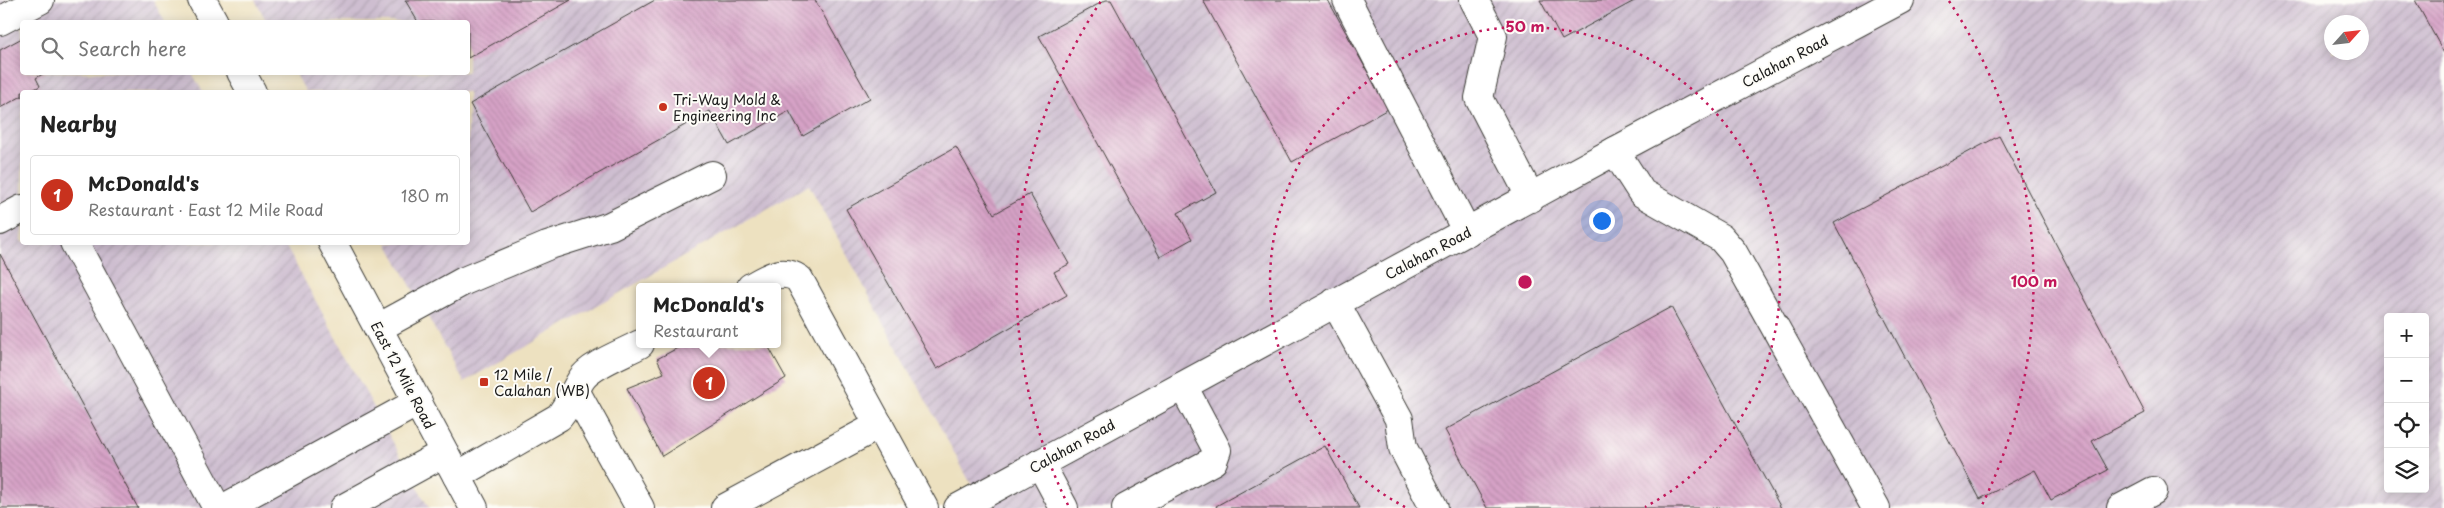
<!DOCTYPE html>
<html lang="en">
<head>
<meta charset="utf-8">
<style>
	:root { --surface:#fff; --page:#f6f6f6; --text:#222; --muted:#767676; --line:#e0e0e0; --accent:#c8321e }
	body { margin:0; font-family:"Playpen Sans",sans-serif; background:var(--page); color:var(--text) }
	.controls { position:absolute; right:15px; bottom:15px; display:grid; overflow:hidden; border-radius:5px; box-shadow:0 2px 12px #0003 }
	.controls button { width:45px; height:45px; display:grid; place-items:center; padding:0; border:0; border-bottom:1px solid var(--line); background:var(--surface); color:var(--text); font:25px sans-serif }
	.compass { position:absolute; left:2324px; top:15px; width:45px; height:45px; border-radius:50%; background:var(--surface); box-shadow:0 2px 12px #0003; rotate:63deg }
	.you { position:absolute; left:1601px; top:220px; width:18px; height:18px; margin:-12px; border:4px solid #fff; border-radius:50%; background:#1a73e8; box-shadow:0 0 0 8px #1a73e833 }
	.badge { display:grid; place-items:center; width:32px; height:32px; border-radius:50%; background:var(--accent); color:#fff; font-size:16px; font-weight:700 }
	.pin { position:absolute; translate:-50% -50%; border:2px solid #fff; box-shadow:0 1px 5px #0006 }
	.popup { position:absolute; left:636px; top:283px; width:145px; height:65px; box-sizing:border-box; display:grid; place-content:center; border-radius:5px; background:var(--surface); filter:drop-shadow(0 1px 4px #0005); font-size:16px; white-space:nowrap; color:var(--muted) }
	.popup b { font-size:19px; color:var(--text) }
	.popup::after { content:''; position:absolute; left:50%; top:100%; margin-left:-10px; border:10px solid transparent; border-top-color:var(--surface) }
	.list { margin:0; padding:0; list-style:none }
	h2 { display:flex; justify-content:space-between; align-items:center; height:65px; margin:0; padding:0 20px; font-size:21px }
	h2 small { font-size:16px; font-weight:400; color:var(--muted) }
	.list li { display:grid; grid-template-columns:32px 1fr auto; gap:15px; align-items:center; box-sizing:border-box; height:80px; margin:0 10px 10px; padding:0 10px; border:1px solid var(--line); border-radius:5px }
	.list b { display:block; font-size:19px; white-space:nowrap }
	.list p { margin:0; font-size:16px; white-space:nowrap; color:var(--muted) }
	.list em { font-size:16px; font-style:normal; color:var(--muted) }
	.icon { flex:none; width:28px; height:28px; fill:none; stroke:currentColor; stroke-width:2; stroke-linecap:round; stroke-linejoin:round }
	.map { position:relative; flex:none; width:2444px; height:508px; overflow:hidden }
	.search { position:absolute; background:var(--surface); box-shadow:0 2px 12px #0003; left:20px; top:20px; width:450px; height:55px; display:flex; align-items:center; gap:12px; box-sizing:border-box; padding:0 18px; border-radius:5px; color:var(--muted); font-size:19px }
	.panel { position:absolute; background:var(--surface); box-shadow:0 2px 12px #0003; left:20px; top:90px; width:450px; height:155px; border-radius:5px }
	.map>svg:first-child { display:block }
	.industrial { fill:url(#industrial-furrows); fill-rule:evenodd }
	.building { fill:url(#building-back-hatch) }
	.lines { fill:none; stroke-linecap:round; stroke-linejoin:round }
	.minor-casing { stroke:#3b3a35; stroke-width:30 }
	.major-casing { stroke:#3b3a35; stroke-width:30 }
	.minor { stroke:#fff; stroke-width:28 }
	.major { stroke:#fff; stroke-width:28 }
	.ring { fill:none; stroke:#c2185b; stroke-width:2.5; stroke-dasharray:2.5 5 }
	.poi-dot { fill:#c8321e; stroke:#fdfcf7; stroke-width:2 }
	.labels { text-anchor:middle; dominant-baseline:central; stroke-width:4; stroke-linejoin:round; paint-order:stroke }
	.street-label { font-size:14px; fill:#1c1c1c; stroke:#fdfcf7 }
	.poi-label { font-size:14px; fill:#1c1c1c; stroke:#fdfcf7; text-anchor:start }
	.centre { fill:#c2185b; stroke:#fdfcf7; stroke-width:2.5 }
	.ring-label { font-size:15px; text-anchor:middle; font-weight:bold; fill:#c2185b; stroke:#fdfcf7; stroke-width:4; stroke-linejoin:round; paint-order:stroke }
</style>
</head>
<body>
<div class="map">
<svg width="2444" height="508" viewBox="0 0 2444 508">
	<defs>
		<pattern id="industrial-furrows" width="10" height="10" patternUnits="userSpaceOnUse" patternTransform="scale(1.25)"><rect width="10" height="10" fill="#cebed0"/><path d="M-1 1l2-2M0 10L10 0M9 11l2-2" fill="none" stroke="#b0a3b2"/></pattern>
		<pattern id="building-back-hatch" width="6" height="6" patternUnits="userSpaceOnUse" patternTransform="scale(1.25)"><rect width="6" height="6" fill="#d6a2c6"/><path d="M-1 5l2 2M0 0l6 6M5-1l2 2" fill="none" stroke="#b78baa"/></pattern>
	</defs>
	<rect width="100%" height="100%" fill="#fdfcf7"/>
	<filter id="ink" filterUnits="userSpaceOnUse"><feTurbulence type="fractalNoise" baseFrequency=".02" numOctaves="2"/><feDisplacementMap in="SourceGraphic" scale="10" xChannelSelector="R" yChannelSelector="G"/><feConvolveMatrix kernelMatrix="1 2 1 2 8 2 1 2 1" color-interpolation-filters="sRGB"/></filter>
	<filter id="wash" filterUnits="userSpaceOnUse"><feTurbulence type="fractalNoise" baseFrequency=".0096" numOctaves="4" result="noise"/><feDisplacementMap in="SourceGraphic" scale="20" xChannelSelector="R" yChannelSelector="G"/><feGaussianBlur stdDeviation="1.12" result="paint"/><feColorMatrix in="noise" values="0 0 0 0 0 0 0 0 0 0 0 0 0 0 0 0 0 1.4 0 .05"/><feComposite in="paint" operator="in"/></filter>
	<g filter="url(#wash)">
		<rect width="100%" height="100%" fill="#ede1c0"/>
		<g class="industrial">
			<polygon points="0,0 153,0 165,22 22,22 22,72 192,73 203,92 22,92 22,242 284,243 429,508 0,508"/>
			<path d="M255 0H2444V508H984L809 185 464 382 387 243 468 242V92H306L295 73 468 72V22H267ZM2332 22H2362V52H2332ZM2388 317H2425V489H2388Z"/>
		</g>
		<g id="blocks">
			<g class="building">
				<polygon points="405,0 571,0 468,58 468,22 418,22"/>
				<polygon points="655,0 815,0 870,98 803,136 789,111 729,145 710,111 530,212 470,104"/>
				<polygon points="1106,0 1111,0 1216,192 1178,213 1192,239 1160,257 1039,36"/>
				<polygon points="1203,0 1328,0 1388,109 1292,162"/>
				<polygon points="1540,0 1636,0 1562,40"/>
				<polygon points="2415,0 2444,0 2444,53"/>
				<polygon points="22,38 22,72 46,72 36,78 40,86 29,92 22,92 22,96 0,108 0,50"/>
				<polygon points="1999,136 2145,413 2092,441 2108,470 2051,500 2035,470 1980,499 1834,223"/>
				<polygon points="956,147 994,214 1030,194 1069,264 1054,272 1067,295 937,369 846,209"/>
				<polygon points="0,254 138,508 0,508"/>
				<polygon points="1671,307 1781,508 1487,508 1445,430"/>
				<polygon points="685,344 767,344 786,378 662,456 627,388 664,373 657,359"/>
				<polygon points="1325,446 1359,508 1217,508 1216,506"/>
			</g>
		</g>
	</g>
	<g filter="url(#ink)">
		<use href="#blocks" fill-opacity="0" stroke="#3b3a35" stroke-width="1"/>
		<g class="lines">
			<g class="minor-casing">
				<g id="minor">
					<polyline points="1347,0 1467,232"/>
					<polyline points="1474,0 1493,36 1479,98 1531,198"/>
					<polyline points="0,21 40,0"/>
					<polyline points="1615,151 1642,193 1721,238 1733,252 1876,508"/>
					<polyline points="0,221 22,209"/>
					<polyline points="74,242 217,508"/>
					<path d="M751 287C767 278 782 267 799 279L924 508"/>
					<polyline points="1335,302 1399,419 1403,448 1434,508"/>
					<polyline points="378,328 464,281 547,246 610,226 712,175"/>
					<polyline points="576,392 640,508"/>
					<polyline points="1040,463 1064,508"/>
					<path d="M457 476 559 417C569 405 573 393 581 380 590 365 624 353 640 344"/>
					<polyline points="224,508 418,402"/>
					<polyline points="344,508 444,453"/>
					<polyline points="725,508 879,425"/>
					<polyline points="958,508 1615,151 1900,0"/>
					<polyline points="1126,508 1213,461 1217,450 1183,386"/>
					<polyline points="2121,508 2153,491"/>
				</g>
			</g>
			<g class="major-casing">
				<g id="major">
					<polyline points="202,0 214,22"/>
					<polyline points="241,72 252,92"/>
					<polyline points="332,242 474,508"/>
				</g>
			</g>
			<use href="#minor" class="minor"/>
			<use href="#major" class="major"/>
		</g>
	</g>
	<g class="ring">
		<path d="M1405 507A255 255 0 1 1 1645 507"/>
		<path d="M1068 505A509 509 0 0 1 1101 1M1949 1A509 509 0 0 1 1982 505"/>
	</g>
	<g class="poi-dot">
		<circle cx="663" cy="107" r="5"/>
		<rect x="479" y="377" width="10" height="10" rx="2.5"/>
	</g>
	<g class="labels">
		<g class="street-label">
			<text transform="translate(1785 61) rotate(-28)">Calahan Road</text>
			<text transform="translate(1428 253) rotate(-28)">Calahan Road</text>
			<text transform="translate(403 375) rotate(62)">East 12 Mile Road</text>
			<text transform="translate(1072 446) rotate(-29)">Calahan Road</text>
		</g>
		<g class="poi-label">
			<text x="673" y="99">Tri-Way Mold &amp;<tspan x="673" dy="16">Engineering Inc</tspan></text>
			<text x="494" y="374">12 Mile /<tspan x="494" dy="16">Calahan (WB)</tspan></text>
		</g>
	</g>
	<circle cx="1525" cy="282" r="8" class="centre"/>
	<g class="ring-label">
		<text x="1525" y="32">50 m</text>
		<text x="2034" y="287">100 m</text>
	</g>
</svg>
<div class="controls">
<button>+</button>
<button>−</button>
<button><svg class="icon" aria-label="locate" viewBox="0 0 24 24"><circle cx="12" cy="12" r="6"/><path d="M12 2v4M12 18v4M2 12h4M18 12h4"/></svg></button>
<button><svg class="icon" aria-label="layers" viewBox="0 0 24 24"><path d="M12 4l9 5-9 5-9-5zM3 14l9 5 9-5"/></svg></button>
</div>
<svg class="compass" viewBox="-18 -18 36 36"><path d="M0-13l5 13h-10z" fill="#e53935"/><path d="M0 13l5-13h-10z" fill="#767676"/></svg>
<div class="you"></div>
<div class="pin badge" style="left:709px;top:383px">1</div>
<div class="popup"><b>McDonald's</b>Restaurant</div>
<div class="search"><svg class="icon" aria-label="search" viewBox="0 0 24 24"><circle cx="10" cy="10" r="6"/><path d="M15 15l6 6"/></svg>Search here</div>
<section class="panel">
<h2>Nearby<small></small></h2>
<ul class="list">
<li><span class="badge">1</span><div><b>McDonald's</b><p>Restaurant · East 12 Mile Road</p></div><em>180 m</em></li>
</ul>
</section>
</div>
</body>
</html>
